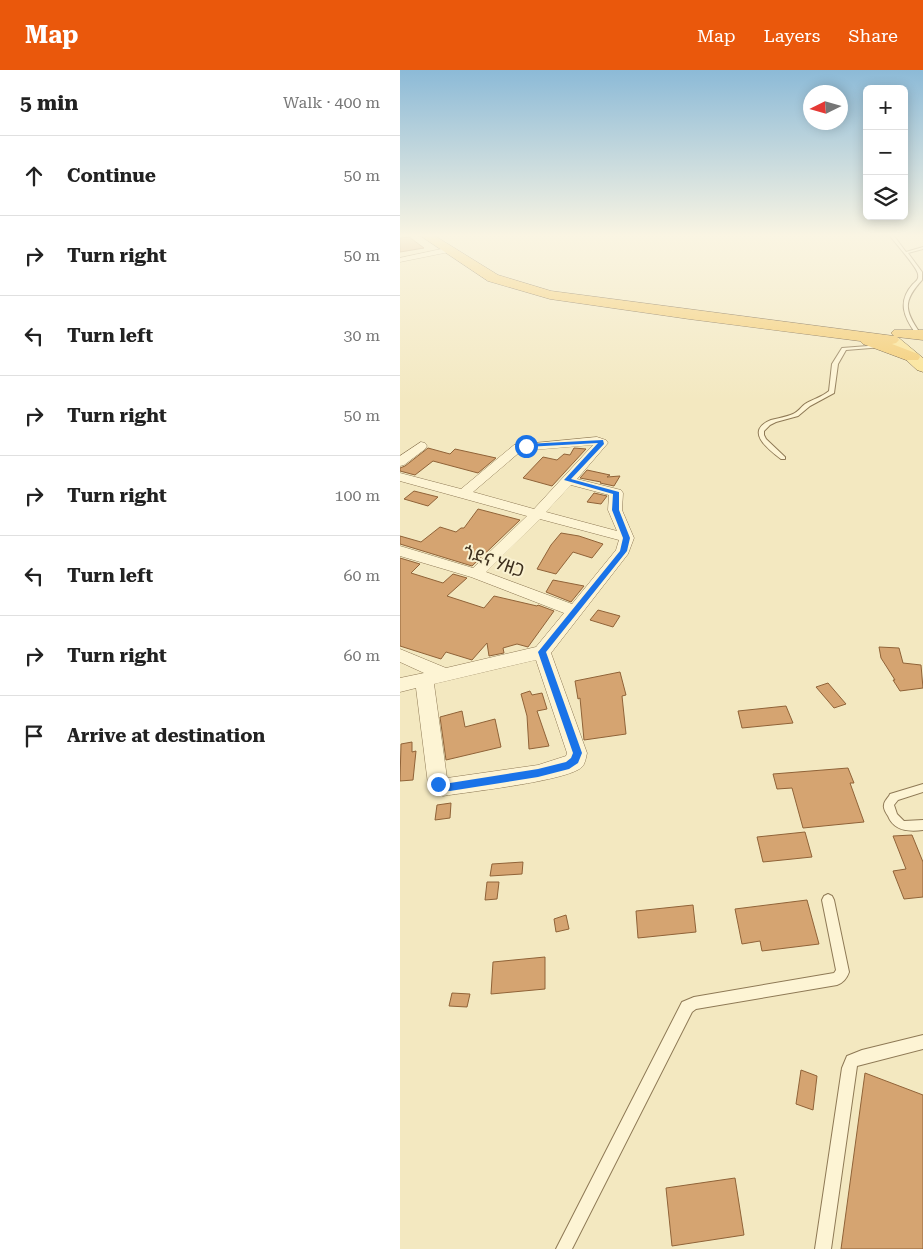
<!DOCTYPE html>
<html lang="en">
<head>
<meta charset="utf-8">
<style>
	:root { --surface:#fff; --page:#f2f2f2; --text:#222; --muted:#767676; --line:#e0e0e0; --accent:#ea580c }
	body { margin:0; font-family:"Roboto Serif","Noto Sans Ethiopic",serif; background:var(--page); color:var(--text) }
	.controls { position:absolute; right:15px; top:15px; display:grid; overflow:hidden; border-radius:8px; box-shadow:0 2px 12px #0003 }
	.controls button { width:45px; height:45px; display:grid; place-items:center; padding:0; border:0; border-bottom:1px solid var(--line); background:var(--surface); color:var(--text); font:25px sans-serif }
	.compass { position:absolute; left:403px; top:15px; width:45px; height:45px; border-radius:50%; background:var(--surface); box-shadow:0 2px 12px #0003; rotate:265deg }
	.stop { position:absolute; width:15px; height:15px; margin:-11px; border:4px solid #1a73e8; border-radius:50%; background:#fff }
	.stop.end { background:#1a73e8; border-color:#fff; box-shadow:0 1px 5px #0008 }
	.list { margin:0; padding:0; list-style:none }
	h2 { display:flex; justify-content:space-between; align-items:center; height:65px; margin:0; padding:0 20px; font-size:21px }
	h2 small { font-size:16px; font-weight:400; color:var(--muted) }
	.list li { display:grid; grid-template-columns:32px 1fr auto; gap:15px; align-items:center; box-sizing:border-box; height:80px; padding:0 20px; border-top:1px solid var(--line) }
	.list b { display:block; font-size:19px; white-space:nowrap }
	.list em { font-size:16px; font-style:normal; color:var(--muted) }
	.icon { flex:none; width:28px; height:28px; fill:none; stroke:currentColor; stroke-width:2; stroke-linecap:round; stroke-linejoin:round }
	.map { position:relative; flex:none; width:523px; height:1179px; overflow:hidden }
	header { display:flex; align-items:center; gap:30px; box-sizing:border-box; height:70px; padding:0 25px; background:var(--accent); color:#fff }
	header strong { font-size:24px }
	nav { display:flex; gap:28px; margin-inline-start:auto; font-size:18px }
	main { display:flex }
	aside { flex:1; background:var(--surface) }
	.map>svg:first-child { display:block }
	.building { fill:#d5a471; stroke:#906338 }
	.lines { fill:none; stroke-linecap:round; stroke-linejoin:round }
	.service-casing { stroke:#8e7955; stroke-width:2 }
	.minor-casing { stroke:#8e7955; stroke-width:1 }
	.primary-casing { stroke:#5b462a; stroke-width:1 }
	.trunk-casing { stroke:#5b462a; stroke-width:1 }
	.service { fill:#fdf4d4; fill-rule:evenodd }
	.minor { fill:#fdf4d4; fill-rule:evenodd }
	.primary { fill:#fbe393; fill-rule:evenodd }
	.trunk { fill:#f4ca6d; fill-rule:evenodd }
	.route { fill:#1a73e8 }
	.labels { text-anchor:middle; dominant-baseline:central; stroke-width:4; stroke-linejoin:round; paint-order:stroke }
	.street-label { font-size:18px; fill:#3c2e1c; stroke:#f9f1d0 }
</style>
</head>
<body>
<header>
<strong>Map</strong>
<nav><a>Map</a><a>Layers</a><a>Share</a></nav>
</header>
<main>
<aside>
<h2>5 min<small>Walk · 400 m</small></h2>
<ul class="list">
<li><svg class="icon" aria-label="ahead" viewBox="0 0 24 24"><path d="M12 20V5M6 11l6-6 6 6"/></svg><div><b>Continue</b></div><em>50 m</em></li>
<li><svg class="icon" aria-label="right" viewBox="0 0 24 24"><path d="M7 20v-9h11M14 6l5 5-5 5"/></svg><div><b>Turn right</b></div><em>50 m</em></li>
<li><svg class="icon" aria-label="left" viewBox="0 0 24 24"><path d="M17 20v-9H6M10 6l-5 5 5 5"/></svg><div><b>Turn left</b></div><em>30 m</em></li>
<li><svg class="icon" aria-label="right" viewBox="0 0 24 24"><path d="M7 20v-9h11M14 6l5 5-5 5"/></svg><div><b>Turn right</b></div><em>50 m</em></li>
<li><svg class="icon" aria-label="right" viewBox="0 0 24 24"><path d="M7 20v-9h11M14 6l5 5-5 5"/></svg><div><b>Turn right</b></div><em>100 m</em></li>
<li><svg class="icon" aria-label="left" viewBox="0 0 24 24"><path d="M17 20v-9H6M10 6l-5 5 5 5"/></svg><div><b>Turn left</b></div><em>60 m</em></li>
<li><svg class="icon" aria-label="right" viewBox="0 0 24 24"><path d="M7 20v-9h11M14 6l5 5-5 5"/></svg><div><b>Turn right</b></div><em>60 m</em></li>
<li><svg class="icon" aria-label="arrive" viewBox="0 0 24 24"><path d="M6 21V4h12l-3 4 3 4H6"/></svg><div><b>Arrive at destination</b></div></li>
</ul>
</aside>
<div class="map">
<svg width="523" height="1179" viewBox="0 0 523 1179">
	<rect width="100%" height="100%" fill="#f3e8c0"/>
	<g class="building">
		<polygon points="9,167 24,178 0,182 0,168"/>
		<polygon points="28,378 50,384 55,379 96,388 78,403 33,391 15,405 0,401 0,398 5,396"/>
		<polygon points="174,378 186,379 152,416 123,408 143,387 157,390 164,384 170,385"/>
		<polygon points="187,400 210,405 207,407 220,406 214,416 200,413 201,412 180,408"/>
		<polygon points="14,421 38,427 28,436 4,429"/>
		<polygon points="194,423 207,426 201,434 187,432"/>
		<polygon points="78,439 120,450 72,496 0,474 0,466 21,472 40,457 56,462 61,458 64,458"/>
		<polygon points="161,463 179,466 203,474 192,488 173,482 156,504 137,499 151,475"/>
		<polygon points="0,488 20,494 11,503 43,513 53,504 67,508 47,526 84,538 94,526 137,536 138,535 154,541 128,577 117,574 103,578 104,583 89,586 87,573 72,590 46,582 41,589 0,576"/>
		<polygon points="153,510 184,516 171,532 146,522"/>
		<polygon points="198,540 220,546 213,557 190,550"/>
		<polygon points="479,577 499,578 503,593 521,595 523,618 500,621 493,610 495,610 481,588"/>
		<polygon points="220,602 226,625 222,626 226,664 184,670 180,628 178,629 175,611"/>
		<polygon points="428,613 446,634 434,638 416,617"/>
		<polygon points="130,621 132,625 142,623 147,639 137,641 149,676 129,679 127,646 121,624"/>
		<polygon points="386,636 393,653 342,658 338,641"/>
		<polygon points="62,641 65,657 95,649 101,677 46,690 40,647"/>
		<polygon points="12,672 12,682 16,681 13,710 0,711 1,674"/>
		<polygon points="448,698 454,713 450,713 464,752 403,758 392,718 377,719 373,704"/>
		<polygon points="51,733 50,748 35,750 37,735"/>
		<polygon points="405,762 412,787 363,792 357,767"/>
		<polygon points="512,765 523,792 523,827 504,829 493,801 506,799 493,766"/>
		<polygon points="123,792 122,804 90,806 92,794"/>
		<polygon points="87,812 99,812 97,829 85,830"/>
		<polygon points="407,830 419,874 362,881 360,871 342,874 335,839"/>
		<polygon points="293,835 296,862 238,868 236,841"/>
		<polygon points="166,845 169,859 156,862 154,849"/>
		<polygon points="145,887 145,919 91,924 93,892"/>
		<polygon points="52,923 70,924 67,937 49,936"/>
		<polygon points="401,1000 417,1006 413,1040 396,1034"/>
		<polygon points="465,1003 523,1025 523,1179 441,1179"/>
		<polygon points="335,1108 344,1165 272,1176 266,1118"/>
	</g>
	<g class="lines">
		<g class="service-casing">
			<g id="service">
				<path d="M490 166H494L506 182 523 177V179L508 183 522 202V210C503 231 504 240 520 263V264H516C504 247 497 232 513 214 516 211 519 210 518 204 517 197 496 174 490 166Z"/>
				<path d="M481 275H483V277L446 280 438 294 434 323 410 336 398 346 376 352 370 355 364 361V365L366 369 385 387V389H381C368 379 344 361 371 350 378 348 386 347 393 344 398 342 401 337 405 334 413 329 422 327 429 321L432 294 442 278Z"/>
				<path d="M523 714V722L498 730 494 735 497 744 504 751 523 750V760C509 762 494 761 488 746 486 743 483 738 484 735 484 731 489 727 490 724Z"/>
				<path d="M428 824 432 826 434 830 449 902C447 908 443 913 437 915L296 939 292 942 172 1179H156L282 932 294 927 434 903 436 900 422 830 424 826Z"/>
				<polygon points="523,965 523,979 457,996 431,1179 415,1179 442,998 447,986 462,980"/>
			</g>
		</g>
		<g class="minor-casing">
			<g id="minor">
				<polygon points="46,178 49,178 49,182 0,192 0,188"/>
				<path d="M197 367 206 370 208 373 177 409 221 420 223 423 222 440 234 468 228 484 151 583 187 683C186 688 185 694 182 697 168 711 67 722 43 726 35 723 31 721 28 714L16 618 0 622V608L24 603 0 592V579L46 598 136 577 164 543 71 507 0 486V476L73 498 127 446 0 411V403L61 419 114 375ZM193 375 134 439 73 422 121 381ZM171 415 209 425 208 440 217 461 146 442ZM140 449 219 470 216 480 172 534 86 502ZM136 590 167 683 166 686 138 695 47 708 34 614Z"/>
				<polygon points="21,372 25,373 27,376 25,379 4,395 0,396 0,386"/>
			</g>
		</g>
		<g class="primary-casing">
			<polygon id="primary" points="494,266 499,268 523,288 523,302 517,300 489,274 486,271 489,268"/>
		</g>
		<g class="trunk-casing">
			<polygon id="trunk" points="21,166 35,166 98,205 151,221 494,266 491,263 494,260 523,260 523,270 497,267 499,270 496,273 492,274 518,284 520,287 518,290 506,290 463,274 460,271 289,249 150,229 88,211"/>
		</g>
		<use href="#service" class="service"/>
		<use href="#minor" class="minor"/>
		<use href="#primary" class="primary"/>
		<use href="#trunk" class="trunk"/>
	</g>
	<linearGradient id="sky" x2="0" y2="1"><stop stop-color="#8cbad7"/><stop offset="0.5" stop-color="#faf5e3"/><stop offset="1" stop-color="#faf5e3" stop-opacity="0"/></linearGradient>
	<rect width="523" height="331" fill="url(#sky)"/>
	<polygon class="route" points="203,370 204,374 171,409 219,422 219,440 230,468 227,481 146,582 182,683 178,693 169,699 138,707 50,721 40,720 34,714 38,709 50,713 138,699 166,692 171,688 173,683 138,582 220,481 223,468 212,440 213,424 164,410 198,373 126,377 124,376 126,374"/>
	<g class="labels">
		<g class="street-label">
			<text transform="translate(94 491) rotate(19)">ጎደና ሃዘጋ</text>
		</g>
	</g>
</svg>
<div class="controls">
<button>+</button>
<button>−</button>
<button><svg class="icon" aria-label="layers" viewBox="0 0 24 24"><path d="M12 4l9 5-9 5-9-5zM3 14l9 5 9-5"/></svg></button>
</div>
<svg class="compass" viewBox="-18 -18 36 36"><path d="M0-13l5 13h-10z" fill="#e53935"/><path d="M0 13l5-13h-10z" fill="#767676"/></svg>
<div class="stop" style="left:126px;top:376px"></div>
<div class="stop end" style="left:38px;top:714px"></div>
</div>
</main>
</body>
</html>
